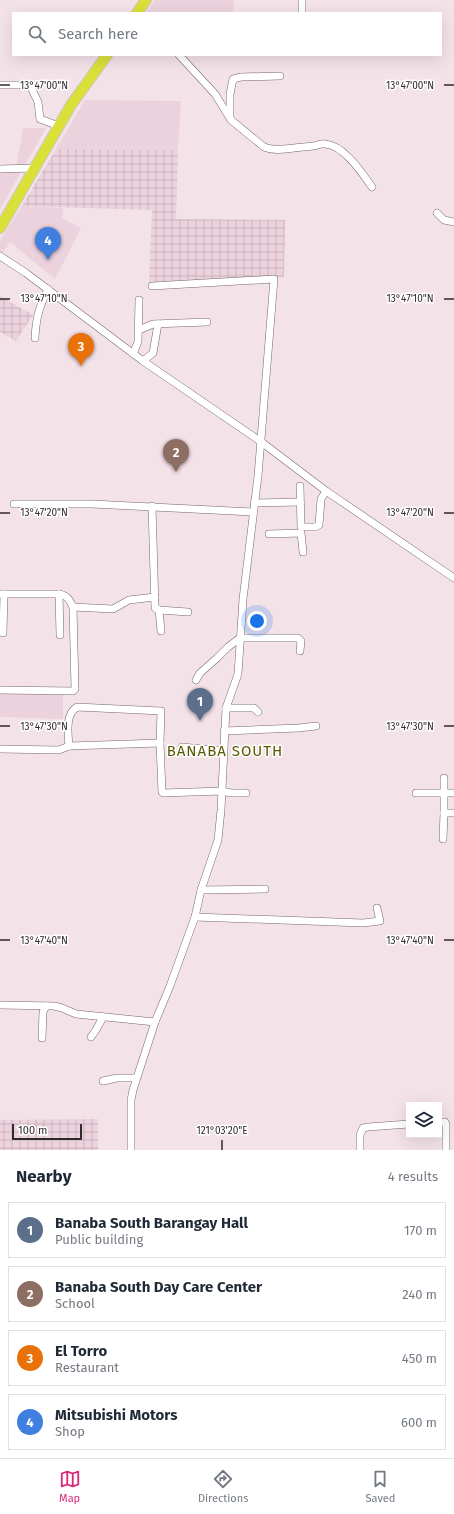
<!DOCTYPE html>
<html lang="en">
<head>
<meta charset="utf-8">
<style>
	:root { --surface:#fff; --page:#f6f6f7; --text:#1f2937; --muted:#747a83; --line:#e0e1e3; --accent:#db2777 }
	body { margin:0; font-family:"Fira Sans",sans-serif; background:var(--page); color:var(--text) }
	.controls { position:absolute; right:12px; bottom:12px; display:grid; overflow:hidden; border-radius:0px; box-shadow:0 4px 16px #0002 }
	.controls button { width:36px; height:36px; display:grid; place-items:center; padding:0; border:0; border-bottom:1px solid var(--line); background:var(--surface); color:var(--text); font:20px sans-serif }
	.scale { position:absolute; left:12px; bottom:10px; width:70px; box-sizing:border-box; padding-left:4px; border:2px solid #312a2d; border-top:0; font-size:11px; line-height:14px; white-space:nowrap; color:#312a2d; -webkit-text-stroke:3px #fff; paint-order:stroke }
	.you { position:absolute; left:257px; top:621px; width:14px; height:14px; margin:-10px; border:3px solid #fff; border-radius:50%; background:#1a73e8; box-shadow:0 0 0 6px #1a73e833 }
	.badge { display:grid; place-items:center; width:26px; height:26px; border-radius:50%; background:var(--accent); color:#fff; font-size:13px; font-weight:700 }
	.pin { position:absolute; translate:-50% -33px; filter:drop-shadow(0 1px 2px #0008) }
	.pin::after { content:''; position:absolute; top:21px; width:14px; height:12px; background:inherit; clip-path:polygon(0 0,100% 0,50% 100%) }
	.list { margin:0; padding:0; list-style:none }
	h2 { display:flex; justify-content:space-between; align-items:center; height:52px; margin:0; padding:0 16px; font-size:17px }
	h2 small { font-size:13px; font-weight:400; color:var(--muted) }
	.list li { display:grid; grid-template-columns:26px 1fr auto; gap:12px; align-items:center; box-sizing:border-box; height:56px; margin:0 8px 8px; padding:0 8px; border:1px solid var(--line); border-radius:0px }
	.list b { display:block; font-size:15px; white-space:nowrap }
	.list p { margin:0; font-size:13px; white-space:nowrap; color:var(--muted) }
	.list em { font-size:13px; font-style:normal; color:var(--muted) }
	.icon { flex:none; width:22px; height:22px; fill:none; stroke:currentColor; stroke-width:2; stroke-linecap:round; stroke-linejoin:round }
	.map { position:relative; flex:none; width:454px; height:1150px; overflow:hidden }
	.search { position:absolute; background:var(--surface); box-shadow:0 4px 16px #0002; left:12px; right:12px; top:12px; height:44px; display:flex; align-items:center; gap:10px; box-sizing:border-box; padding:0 14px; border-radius:0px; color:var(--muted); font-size:15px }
	.sheet { height:308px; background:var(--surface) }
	nav { display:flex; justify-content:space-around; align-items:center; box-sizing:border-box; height:56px; border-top:1px solid var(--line); background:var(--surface); font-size:11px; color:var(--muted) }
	nav a { display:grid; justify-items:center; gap:2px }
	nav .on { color:var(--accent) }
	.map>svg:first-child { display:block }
	.built { fill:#ecd2dd }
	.industrial { fill:url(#industrial-grid) }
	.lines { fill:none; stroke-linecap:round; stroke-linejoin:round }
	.minor-casing { stroke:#76676d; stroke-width:8 }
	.highway-casing { stroke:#c9c8c8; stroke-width:12 }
	.minor { stroke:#fff; stroke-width:7 }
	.highway { stroke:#dbe038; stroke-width:10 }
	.ticks { fill:none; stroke:#312a2d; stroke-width:1.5 }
	.labels { text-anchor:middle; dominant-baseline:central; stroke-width:3; stroke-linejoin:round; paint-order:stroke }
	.quarter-label { font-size:15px; letter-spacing:1px; fill:#585a00; stroke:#fff }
	.ticks-label { font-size:10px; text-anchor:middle; fill:#312a2d; stroke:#fff; stroke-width:3; stroke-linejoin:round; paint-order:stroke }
</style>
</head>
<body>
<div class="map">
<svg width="454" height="1150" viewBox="0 0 454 1150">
	<defs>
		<pattern id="industrial-grid" width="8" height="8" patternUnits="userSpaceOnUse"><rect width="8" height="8" fill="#ecd2dd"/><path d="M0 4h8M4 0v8" fill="none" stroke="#cbb4be"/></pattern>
	</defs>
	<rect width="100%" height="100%" fill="#f4e2e9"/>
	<g class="built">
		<polygon points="155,0 234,0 233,13 146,13"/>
		<polygon points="85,100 181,101 178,150 56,149"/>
		<polygon points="23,128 46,128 0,209 0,169 16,168"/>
		<polygon points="22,206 63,208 62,218 81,228 55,279 10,242 0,257 0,241"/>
		<polygon points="0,693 63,694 63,719 0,717"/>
	</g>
	<g class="industrial">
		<polygon points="56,149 178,150 176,219 285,220 284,277 149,283 152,210 22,206"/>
		<polygon points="0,296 33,315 16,341 0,332"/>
		<polygon points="98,1119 98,1150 0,1150 0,1120"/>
	</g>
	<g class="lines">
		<g class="minor-casing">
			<g id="minor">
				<polyline points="302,0 302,13"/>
				<path d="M179 55 215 94 231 120 264 147C273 151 284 149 294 148 301 147 307 147 313 146 317 146 321 143 325 144 344 145 362 173 372 187"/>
				<polyline points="0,85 30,85 38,102 40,119 59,126"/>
				<polyline points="230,117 230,94 233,79 241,77 280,76"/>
				<polyline points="0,169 35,168"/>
				<polyline points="437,213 444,220 454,222"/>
				<polyline points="0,256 26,273 143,361 260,441 326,491 454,578"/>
				<polyline points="139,330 153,324 207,322"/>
				<path d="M35 338C36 318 39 307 48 289"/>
				<polyline points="133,354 138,342 139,300"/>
				<polyline points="143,361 153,353 158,324"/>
				<polyline points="300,486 301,527 315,527 319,525 321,499 326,491"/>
				<polyline points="254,503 300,502"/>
				<polyline points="14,504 92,504 253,512"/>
				<polyline points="152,506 155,608 159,610 188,612"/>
				<polyline points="269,534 301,533 303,552"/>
				<path d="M0 594H59C68 596 69 599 73 607L75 689 73 691 0 690"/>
				<polyline points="59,594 60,635"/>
				<polyline points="73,607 113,609 129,600 155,597"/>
				<polyline points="159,610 161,631"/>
				<polyline points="3,633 4,594"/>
				<polyline points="196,680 200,673 217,658 228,647 240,638 298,638 301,641 300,651"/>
				<polyline points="226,708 254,708 258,712"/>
				<polyline points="224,731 299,728 316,726"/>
				<path d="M69 746C68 734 65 714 77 707L161 711 160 743 162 792 163 793 222 791 231 793H246"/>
				<polyline points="182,747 223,751"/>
				<polyline points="0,749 59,750 69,746 160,743"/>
				<polyline points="444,778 444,813"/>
				<polyline points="416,793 454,793"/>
				<polyline points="443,839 444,813 454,813"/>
				<polyline points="201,890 265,889"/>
				<polyline points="195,917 363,923 380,921 377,908"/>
				<polyline points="0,1005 54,1006 62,1008 76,1014 155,1022 170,986 195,917 201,890 218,840 221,810 226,708 238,674 243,599 258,476 274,279 152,286"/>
				<polyline points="91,1037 96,1030 103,1017"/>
				<polyline points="42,1038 43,1012 46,1006"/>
				<polyline points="103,1081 117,1078 136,1078"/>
				<polyline points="439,1122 445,1122 446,1124 446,1150"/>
				<polyline points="131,1150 131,1100 133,1090 155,1022"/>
				<polyline points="360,1150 360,1135 363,1128 368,1127 409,1124"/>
			</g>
		</g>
		<g class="highway-casing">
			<g id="highway">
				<polyline points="137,13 146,0"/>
				<polyline points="0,228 71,105 107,55"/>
			</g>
		</g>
		<use href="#minor" class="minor"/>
		<use href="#highway" class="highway"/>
	</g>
	<path class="ticks" d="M0 85H10M444 85H454M0 299H10M444 299H454M0 513H10M444 513H454M0 726H10M444 726H454M0 940H10M444 940H454M222 1140V1150"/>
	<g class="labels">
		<g class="quarter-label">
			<text x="225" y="751">BANABA SOUTH</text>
		</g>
	</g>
	<g class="ticks-label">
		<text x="410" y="89">13°47'00"N</text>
		<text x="44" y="89">13°47'00"N</text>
		<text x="410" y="302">13°47'10"N</text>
		<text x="44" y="302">13°47'10"N</text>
		<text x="44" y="516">13°47'20"N</text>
		<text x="410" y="516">13°47'20"N</text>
		<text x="410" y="730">13°47'30"N</text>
		<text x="44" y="730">13°47'30"N</text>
		<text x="410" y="944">13°47'40"N</text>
		<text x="44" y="944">13°47'40"N</text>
		<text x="222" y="1134">121°03'20"E</text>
	</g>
</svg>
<div class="controls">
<button><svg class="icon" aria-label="layers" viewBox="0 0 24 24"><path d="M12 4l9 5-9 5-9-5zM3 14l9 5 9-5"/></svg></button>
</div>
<div class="scale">100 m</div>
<div class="you"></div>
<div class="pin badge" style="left:200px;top:721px;background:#5c6f8a">1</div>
<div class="pin badge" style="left:176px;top:472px;background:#8d6e63">2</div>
<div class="pin badge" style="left:81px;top:366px;background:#e8710a">3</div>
<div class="pin badge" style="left:48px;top:260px;background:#3f7fe0">4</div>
<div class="search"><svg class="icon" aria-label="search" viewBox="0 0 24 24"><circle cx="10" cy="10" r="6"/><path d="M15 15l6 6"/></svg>Search here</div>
</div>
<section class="sheet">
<h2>Nearby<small>4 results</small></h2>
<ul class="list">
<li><span class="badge" style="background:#5c6f8a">1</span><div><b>Banaba South Barangay Hall</b><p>Public building</p></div><em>170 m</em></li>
<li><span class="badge" style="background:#8d6e63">2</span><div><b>Banaba South Day Care Center</b><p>School</p></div><em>240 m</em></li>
<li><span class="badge" style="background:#e8710a">3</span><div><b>El Torro</b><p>Restaurant</p></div><em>450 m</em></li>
<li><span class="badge" style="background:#3f7fe0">4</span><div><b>Mitsubishi Motors</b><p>Shop</p></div><em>600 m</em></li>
</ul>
</section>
<nav>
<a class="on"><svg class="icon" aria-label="map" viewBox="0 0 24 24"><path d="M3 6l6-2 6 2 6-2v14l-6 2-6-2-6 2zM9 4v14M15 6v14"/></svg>Map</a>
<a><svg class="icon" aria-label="directions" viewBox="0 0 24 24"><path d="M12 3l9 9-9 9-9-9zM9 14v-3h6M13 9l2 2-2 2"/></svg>Directions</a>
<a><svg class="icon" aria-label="saved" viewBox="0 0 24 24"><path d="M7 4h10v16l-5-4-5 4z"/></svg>Saved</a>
</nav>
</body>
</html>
